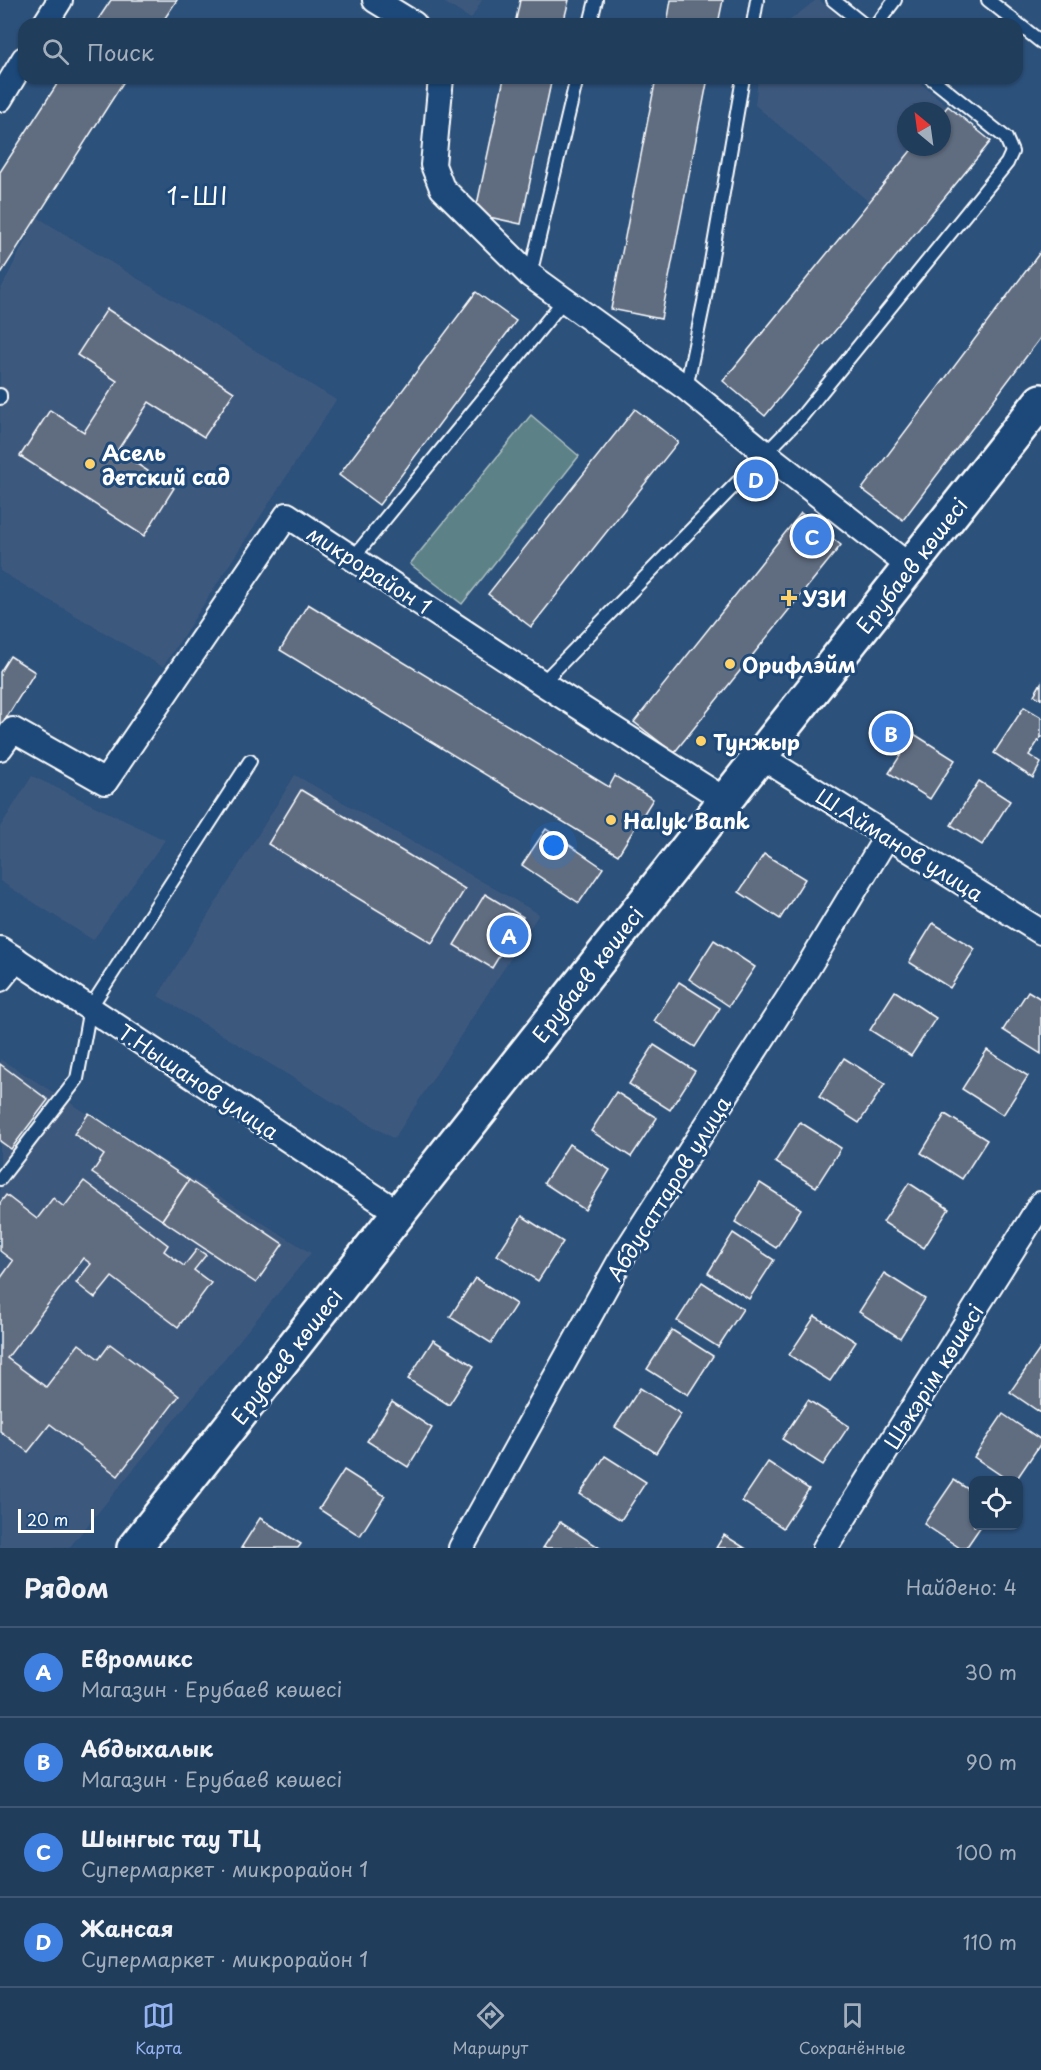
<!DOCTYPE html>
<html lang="ru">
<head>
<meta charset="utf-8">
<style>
	:root { --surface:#213d5c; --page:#294462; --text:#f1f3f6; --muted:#a2aebb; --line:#3e5672; --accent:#95b2f1 }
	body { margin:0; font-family:"Playpen Sans",sans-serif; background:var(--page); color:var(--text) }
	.controls { position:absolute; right:18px; bottom:18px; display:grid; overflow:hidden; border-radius:12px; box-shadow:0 2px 4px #0004 }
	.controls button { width:54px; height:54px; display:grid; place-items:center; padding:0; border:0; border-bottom:2px solid var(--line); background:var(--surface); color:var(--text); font:30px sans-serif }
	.compass { position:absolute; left:897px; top:102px; width:54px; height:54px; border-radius:50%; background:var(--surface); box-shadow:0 2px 4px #0004; rotate:331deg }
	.scale { position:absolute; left:18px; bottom:15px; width:76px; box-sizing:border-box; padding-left:6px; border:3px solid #fff; border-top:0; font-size:16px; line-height:21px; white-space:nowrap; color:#fff; -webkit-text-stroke:4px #1f4a7a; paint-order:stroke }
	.you { position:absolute; left:554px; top:846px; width:21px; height:21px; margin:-15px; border:4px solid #fff; border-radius:50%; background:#1a73e8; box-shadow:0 0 0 9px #1a73e833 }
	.badge { display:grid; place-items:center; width:39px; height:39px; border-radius:50%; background:var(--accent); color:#fff; font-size:20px; font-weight:700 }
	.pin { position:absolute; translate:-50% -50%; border:3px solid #fff; box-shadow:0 2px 6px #0006 }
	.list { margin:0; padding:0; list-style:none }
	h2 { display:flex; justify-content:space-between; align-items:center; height:78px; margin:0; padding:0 24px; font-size:26px }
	h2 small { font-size:20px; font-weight:400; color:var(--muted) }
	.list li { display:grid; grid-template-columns:39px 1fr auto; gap:18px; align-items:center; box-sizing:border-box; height:90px; padding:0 24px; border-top:2px solid var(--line) }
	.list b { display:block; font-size:22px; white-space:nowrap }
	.list p { margin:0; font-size:20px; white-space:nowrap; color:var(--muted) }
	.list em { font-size:20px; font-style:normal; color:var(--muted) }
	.icon { flex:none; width:33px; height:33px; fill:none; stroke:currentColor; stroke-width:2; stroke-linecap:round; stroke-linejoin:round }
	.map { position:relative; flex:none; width:1041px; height:1548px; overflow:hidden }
	.search { position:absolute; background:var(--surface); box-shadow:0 2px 4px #0004; left:18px; right:18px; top:18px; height:66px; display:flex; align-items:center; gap:15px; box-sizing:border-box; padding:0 21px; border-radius:18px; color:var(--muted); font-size:22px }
	.sheet { height:438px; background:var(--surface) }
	nav { display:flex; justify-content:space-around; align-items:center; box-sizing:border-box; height:84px; border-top:2px solid var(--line); background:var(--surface); font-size:16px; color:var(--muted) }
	nav a { display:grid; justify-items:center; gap:3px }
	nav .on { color:var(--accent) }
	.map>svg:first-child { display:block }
	.built { fill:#3c597d }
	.green { fill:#5c8287; stroke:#aec0c3; stroke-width:1.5 }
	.building { fill:#616d81; stroke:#fff; stroke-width:1.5 }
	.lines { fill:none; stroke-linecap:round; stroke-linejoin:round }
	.lane-casing { stroke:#fff; stroke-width:16 }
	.street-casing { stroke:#fff; stroke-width:28 }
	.secondary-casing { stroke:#fff; stroke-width:38 }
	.lane { stroke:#1f4a7a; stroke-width:12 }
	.street { stroke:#1f4a7a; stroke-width:24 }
	.secondary { stroke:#1f4a7a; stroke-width:33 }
	.poi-dot { fill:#ffd166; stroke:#1f4a7a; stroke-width:2 }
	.labels { text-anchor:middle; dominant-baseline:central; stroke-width:6; stroke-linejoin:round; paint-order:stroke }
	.poi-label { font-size:21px; font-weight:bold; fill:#fff; stroke:#1f4a7a; text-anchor:start }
	.street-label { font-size:21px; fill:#fff; stroke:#1f4a7a }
	.quarter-label { font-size:24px; letter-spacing:1.5px; fill:#fff; stroke:#1f4a7a }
</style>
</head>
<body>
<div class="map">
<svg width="1041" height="1548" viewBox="0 0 1041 1548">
	<rect width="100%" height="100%" fill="#2c517b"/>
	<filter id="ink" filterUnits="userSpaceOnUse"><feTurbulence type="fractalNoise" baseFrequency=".0167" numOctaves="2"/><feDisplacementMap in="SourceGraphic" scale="12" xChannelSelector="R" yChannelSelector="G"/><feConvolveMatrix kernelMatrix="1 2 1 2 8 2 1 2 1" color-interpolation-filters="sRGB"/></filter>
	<g filter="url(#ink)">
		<g class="built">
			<polygon points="440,0 482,0 471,19"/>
			<polygon points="816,0 819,0 848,24 785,24"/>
			<polygon points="758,78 914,78 948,106 942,113 942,111 906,111 906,147 914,147 869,202 755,105"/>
			<polygon points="37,217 336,400 163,667 0,571 0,291"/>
			<polygon points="295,775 539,914 394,1139 158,996"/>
			<polygon points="32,776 165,840 93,940 0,881 0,827"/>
			<polygon points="0,1059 311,1253 69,1548 0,1548"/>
		</g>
		<polygon class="green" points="531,415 579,456 462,604 410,564"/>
		<g class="building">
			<polygon points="111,0 177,0 161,24 95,24"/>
			<polygon points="520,0 569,0 563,24 515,24"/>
			<polygon points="671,0 723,0 718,24 667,24"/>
			<polygon points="61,78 126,78 0,275 0,172"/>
			<polygon points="504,78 552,78 521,224 475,214"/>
			<polygon points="656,78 708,78 661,319 611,309"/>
			<polygon points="948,106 991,141 765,416 723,381 914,147 942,147 942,113"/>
			<polygon points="1041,251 1041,337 903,520 862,489"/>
			<polygon points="476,292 516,321 379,505 339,475"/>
			<polygon points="107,309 234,392 204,437 149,402 117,451 174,488 144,536 20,456 50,410 84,432 117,381 77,355"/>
			<polygon points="635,409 678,442 531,627 488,594"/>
			<polygon points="801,513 841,545 674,753 634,722"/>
			<polygon points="308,604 609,787 615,776 653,799 618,855 280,650"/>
			<polygon points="10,656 35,672 0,728 0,672"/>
			<polygon points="1041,683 1041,699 1034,695"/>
			<polygon points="1024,707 1041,717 1041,737 1029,755 1041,763 1033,778 994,753"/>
			<polygon points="914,734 955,760 930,799 889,773"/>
			<polygon points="979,781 1010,801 982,845 951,825"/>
			<polygon points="301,790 465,889 432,943 268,844"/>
			<polygon points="546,829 603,868 579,903 522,865"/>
			<polygon points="764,854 805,879 780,919 739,892"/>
			<polygon points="485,894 523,917 492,968 454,945"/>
			<polygon points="933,923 975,949 950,988 909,962"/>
			<polygon points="714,940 755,967 729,1006 689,979"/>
			<polygon points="679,982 720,1008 695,1047 654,1021"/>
			<polygon points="895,991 936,1018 911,1056 870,1030"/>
			<polygon points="1028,991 1041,999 1041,1054 1003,1030"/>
			<polygon points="654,1045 695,1071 670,1110 629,1084"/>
			<polygon points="987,1050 1028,1076 1003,1115 962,1089"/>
			<polygon points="844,1058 885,1084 859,1123 819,1097"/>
			<polygon points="0,1064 48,1100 11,1149 0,1141"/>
			<polygon points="616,1092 657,1118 631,1157 591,1131"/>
			<polygon points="89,1113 189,1180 162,1220 92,1173 104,1155 74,1134"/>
			<polygon points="945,1114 987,1140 962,1179 921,1153"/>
			<polygon points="800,1122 841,1148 816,1187 775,1162"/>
			<polygon points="569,1144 610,1170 585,1210 544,1183"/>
			<polygon points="189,1180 283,1244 256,1283 162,1220"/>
			<polygon points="84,1181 168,1245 164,1251 184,1266 197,1249 206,1255 194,1270 211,1283 178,1327 112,1277 95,1298 76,1283 91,1264 83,1258 7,1358 46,1387 79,1344 99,1359 110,1344 179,1396 118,1476 50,1424 28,1452 0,1431 0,1279 13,1261 0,1251 0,1203 6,1195 37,1219 53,1198 64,1207"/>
			<polygon points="760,1183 801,1209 776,1248 735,1222"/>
			<polygon points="909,1183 949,1209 924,1248 883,1222"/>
			<polygon points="522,1216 563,1242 538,1281 497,1255"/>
			<polygon points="733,1233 774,1260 749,1299 708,1273"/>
			<polygon points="884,1273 925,1299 900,1338 859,1312"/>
			<polygon points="475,1278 516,1304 491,1343 450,1317"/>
			<polygon points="702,1282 743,1309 718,1347 677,1321"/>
			<polygon points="815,1316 856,1342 830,1381 789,1355"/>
			<polygon points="672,1330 713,1356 688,1395 647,1369"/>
			<polygon points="433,1340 474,1366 449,1405 408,1379"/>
			<polygon points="1040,1349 1041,1349 1041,1413 1010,1392"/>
			<polygon points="640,1388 681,1414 656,1453 615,1427"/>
			<polygon points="808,1400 849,1426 823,1465 782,1439"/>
			<polygon points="392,1402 432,1428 408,1467 367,1441"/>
			<polygon points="1003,1414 1041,1440 1041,1443 1016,1480 1008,1480 974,1457"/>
			<polygon points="605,1456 646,1482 621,1520 580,1494"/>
			<polygon points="768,1462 809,1489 783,1528 742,1501"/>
			<polygon points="344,1470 385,1496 360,1536 319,1509"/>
			<polygon points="954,1480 974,1493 974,1526 981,1526 966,1548 960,1548 924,1524"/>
			<polygon points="260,1518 301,1544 298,1548 241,1548"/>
			<polygon points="560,1522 600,1548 543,1548"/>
			<polygon points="724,1535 745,1548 716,1548"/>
		</g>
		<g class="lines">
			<g class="lane-casing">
				<g id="lane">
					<polyline points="833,0 863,24"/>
					<polyline points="988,0 1041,42"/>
					<polyline points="590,24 596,0"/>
					<polyline points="753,24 757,0"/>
					<polyline points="877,24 895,0"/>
					<polyline points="530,275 577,78"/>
					<polyline points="686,388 704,302 743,78"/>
					<polyline points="0,395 0,398"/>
					<polyline points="353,558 564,300"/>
					<polyline points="542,683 802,416 1007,163 1012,152 1006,138 931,78"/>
					<polyline points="0,1179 77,1079 90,1008 250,761"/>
				</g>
			</g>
			<g class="street-casing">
				<g id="street">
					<polyline points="375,0 414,24"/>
					<polyline points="45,24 60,0"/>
					<polyline points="441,78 433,165 442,188 530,275 686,388 765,453 909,566"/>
					<polyline points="0,99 24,59"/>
					<polyline points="0,748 13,730 105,782 287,515 542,683 725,800"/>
					<polyline points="760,756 1041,932"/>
					<polyline points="0,949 399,1213"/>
					<polyline points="0,979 16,959"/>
					<polyline points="461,1548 621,1259 807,969 887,836"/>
					<polyline points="825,1548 1041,1204"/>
				</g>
			</g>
			<g class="secondary-casing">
				<polyline id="secondary" points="134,1548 1041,401"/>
			</g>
			<use href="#lane" class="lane"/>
			<use href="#street" class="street"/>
			<use href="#secondary" class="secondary"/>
		</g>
	</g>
	<g class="poi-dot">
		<circle cx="90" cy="464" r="6"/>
		<path d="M786 589h6v6h6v6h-6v6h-6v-6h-6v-6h6z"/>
		<circle cx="730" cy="664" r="6"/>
		<circle cx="701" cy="741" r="6"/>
		<circle cx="611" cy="820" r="6"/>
	</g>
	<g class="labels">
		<g class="poi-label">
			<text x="102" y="452">Асель<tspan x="102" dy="24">детский сад</tspan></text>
			<text x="802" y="598">УЗИ</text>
			<text x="742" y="664">Орифлэйм</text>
			<text x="713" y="741">Тунжыр</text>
			<text x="623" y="820">Halyk Bank</text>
		</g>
		<g class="street-label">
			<text transform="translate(911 565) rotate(-52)">Ерубаев көшесі</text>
			<text transform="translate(370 569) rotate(33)">микрорайон 1</text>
			<text transform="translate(900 844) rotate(32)">Ш.Айманов улица</text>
			<text transform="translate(587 974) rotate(-52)">Ерубаев көшесі</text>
			<text transform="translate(199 1081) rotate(34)">Т.Нышанов улица</text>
			<text transform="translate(668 1188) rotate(-58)">Абдусаттаров улица</text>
			<text transform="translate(286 1356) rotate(-52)">Ерубаев көшесі</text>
			<text transform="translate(933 1376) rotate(-58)">Шәкәрім көшесі</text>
		</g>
		<g class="quarter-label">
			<text x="198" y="195">1-ШІ</text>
		</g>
	</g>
</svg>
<div class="controls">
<button><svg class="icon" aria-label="locate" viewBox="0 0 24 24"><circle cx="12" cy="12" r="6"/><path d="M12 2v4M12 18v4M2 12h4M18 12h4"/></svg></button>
</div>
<svg class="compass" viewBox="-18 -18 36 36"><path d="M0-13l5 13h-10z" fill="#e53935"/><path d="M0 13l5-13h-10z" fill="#a2aebb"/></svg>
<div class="scale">20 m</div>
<div class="you"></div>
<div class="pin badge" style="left:509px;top:935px;background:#3f7fe0">A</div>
<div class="pin badge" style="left:891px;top:733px;background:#3f7fe0">B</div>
<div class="pin badge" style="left:812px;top:536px;background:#3f7fe0">C</div>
<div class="pin badge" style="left:756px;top:479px;background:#3f7fe0">D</div>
<div class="search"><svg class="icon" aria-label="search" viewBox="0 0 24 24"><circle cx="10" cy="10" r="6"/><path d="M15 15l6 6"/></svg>Поиск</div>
</div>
<section class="sheet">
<h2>Рядом<small>Найдено: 4</small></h2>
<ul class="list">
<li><span class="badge" style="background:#3f7fe0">A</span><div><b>Евромикс</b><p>Магазин · Ерубаев көшесі</p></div><em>30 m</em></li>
<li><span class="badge" style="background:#3f7fe0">B</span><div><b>Абдыхалык</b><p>Магазин · Ерубаев көшесі</p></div><em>90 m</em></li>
<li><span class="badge" style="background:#3f7fe0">C</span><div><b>Шынгыс тау ТЦ</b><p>Супермаркет · микрорайон 1</p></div><em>100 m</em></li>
<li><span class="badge" style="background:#3f7fe0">D</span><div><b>Жансая</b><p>Супермаркет · микрорайон 1</p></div><em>110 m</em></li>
</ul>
</section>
<nav>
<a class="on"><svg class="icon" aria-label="map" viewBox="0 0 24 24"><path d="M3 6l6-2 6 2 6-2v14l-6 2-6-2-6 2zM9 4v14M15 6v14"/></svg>Карта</a>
<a><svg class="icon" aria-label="directions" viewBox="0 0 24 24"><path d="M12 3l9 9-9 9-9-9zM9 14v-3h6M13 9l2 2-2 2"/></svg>Маршрут</a>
<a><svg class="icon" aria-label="saved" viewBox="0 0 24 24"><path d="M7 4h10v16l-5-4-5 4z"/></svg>Сохранённые</a>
</nav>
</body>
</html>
